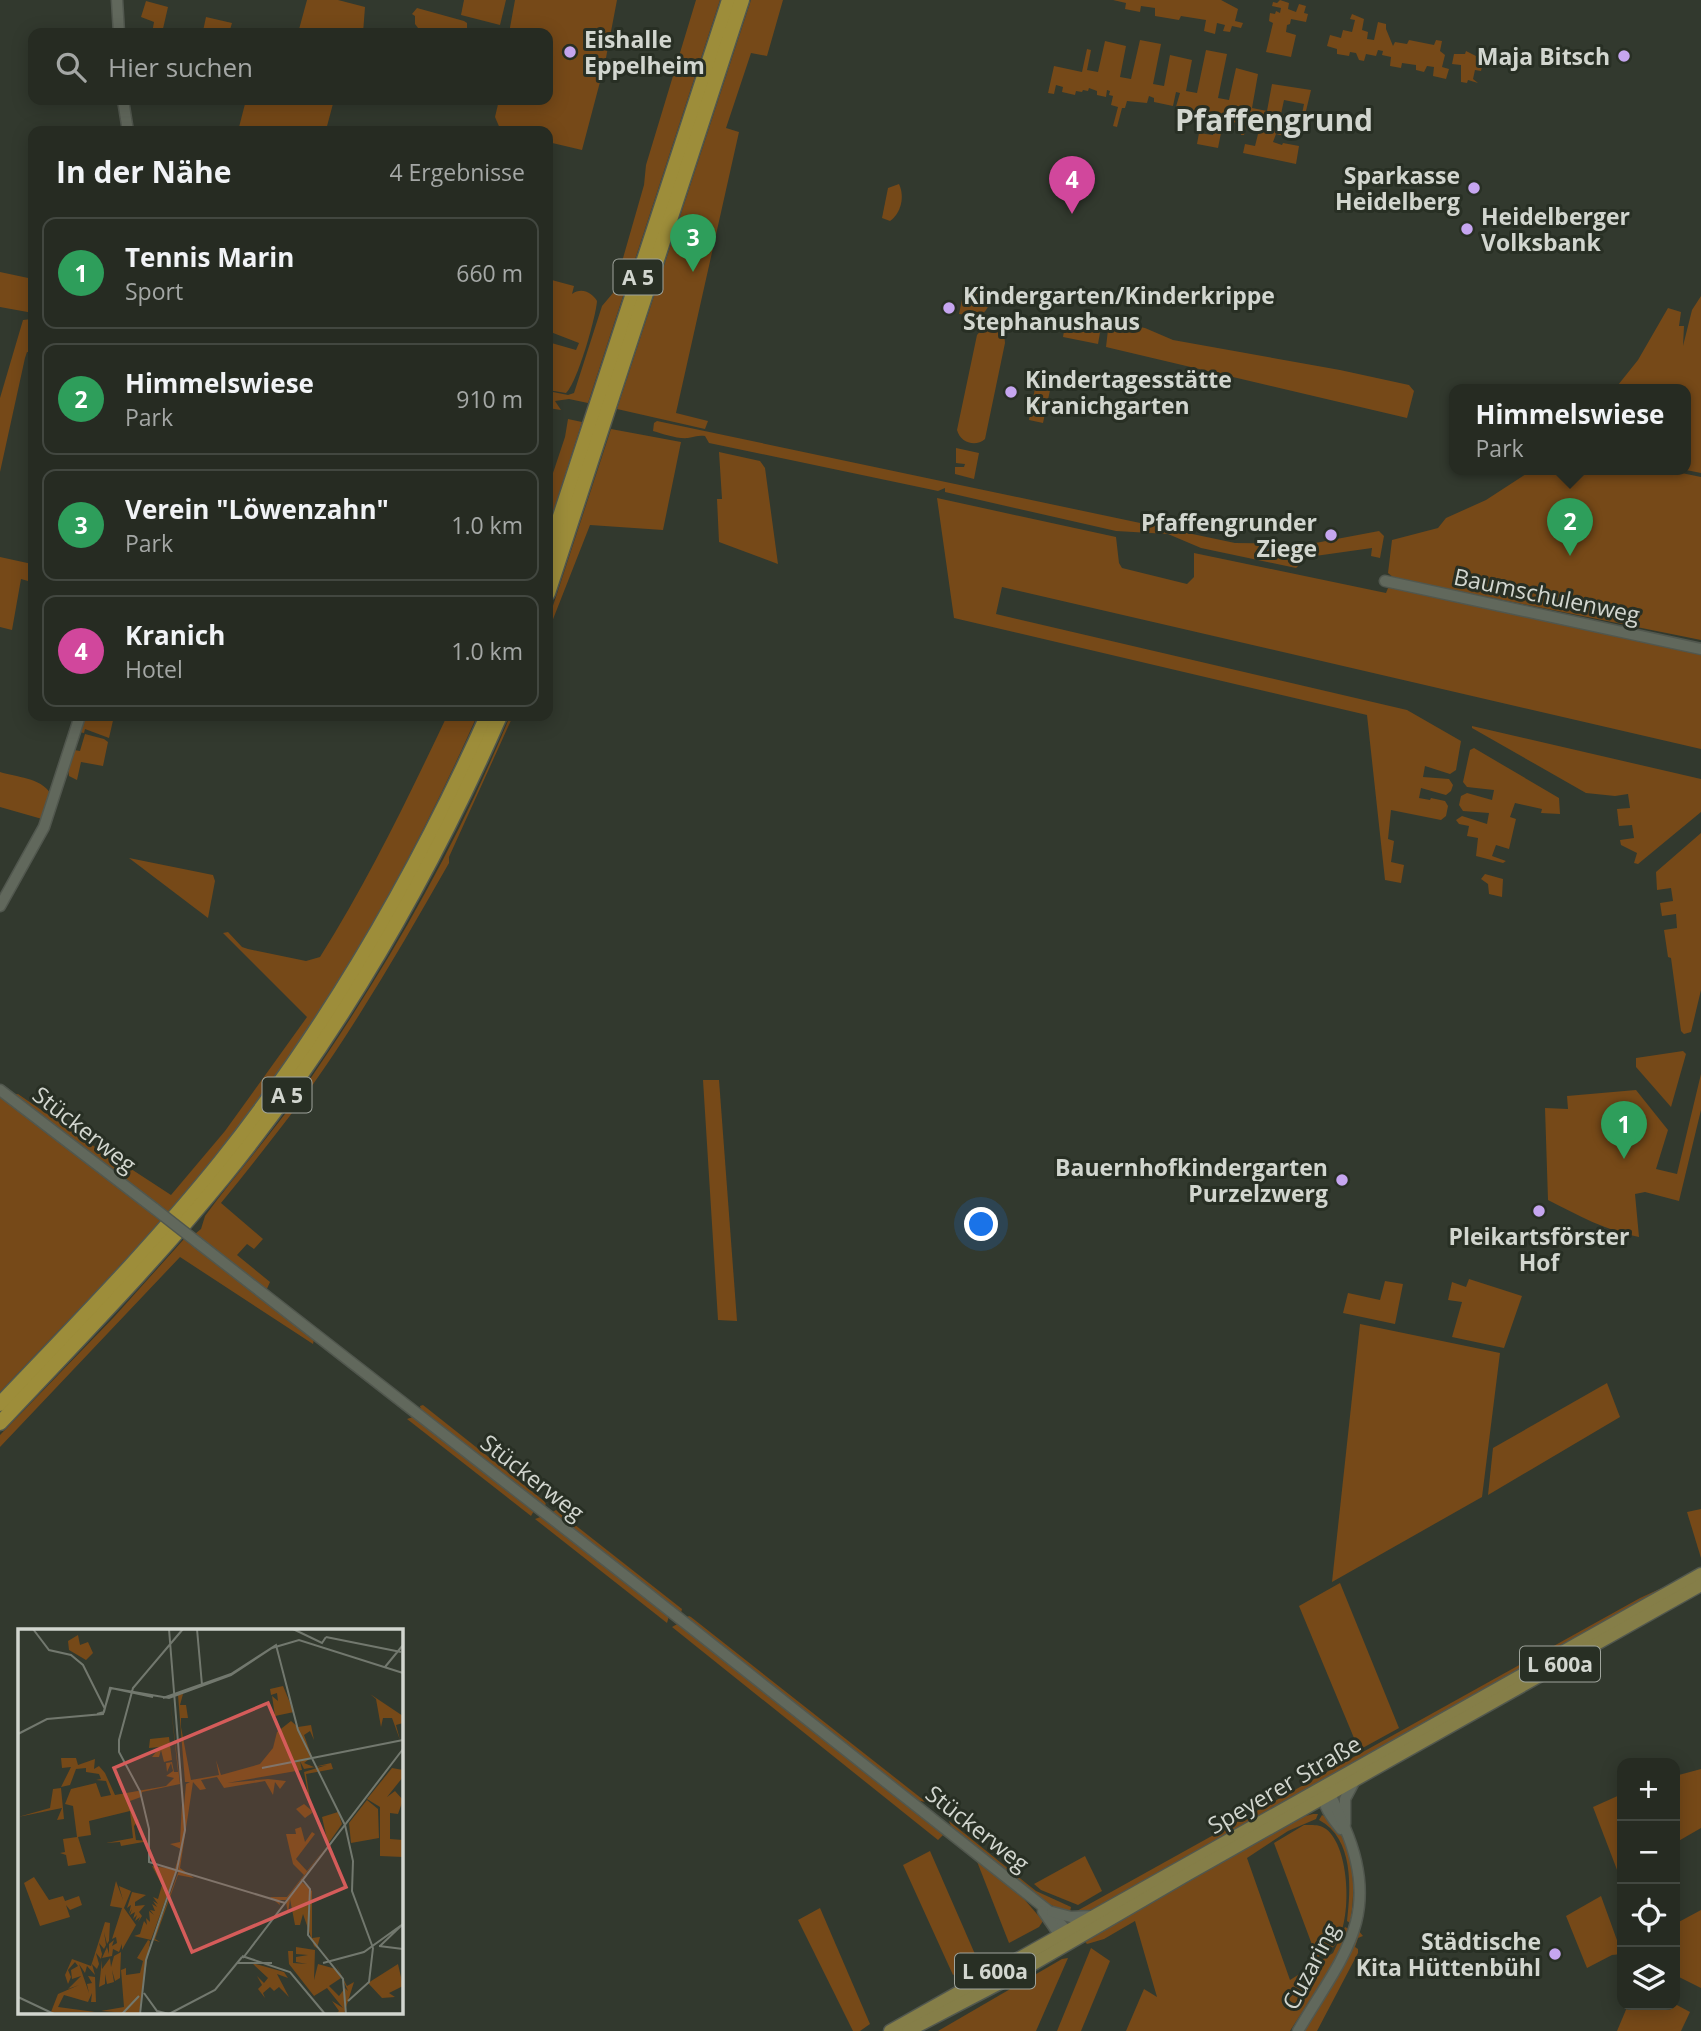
<!DOCTYPE html>
<html lang="de">
<head>
<meta charset="utf-8">
<style>
	:root { --surface:#262b22; --page:#32372f; --text:#f1f3f6; --muted:#a4a7a5; --line:#424740; --accent:#d6ab8b }
	body { margin:0; font-family:"Open Sans",sans-serif; background:var(--page); color:var(--text) }
	.controls { position:absolute; right:21px; bottom:21px; display:grid; overflow:hidden; border-radius:14px; box-shadow:0 4px 18px #0003 }
	.controls button { width:63px; height:63px; display:grid; place-items:center; padding:0; border:0; border-bottom:2px solid var(--line); background:var(--surface); color:var(--text); font:35px sans-serif }
	.you { position:absolute; left:982px; top:1225px; width:24px; height:24px; margin:-18px; border:5px solid #fff; border-radius:50%; background:#1a73e8; box-shadow:0 0 0 10px #1a73e833 }
	.badge { display:grid; place-items:center; width:46px; height:46px; border-radius:50%; background:var(--accent); color:#fff; font-size:23px; font-weight:700 }
	.pin { position:absolute; translate:-50% -58px; filter:drop-shadow(0 2px 4px #0008) }
	.pin::after { content:''; position:absolute; top:37px; width:24px; height:21px; background:inherit; clip-path:polygon(0 0,100% 0,50% 100%) }
	.popup { position:absolute; left:1449px; top:384px; width:242px; height:91px; box-sizing:border-box; display:grid; place-content:center; border-radius:14px; background:var(--surface); filter:drop-shadow(0 2px 5px #0005); font-size:23px; white-space:nowrap; color:var(--muted) }
	.popup b { font-size:26px; color:var(--text) }
	.popup::after { content:''; position:absolute; left:50%; top:100%; margin-left:-14px; border:14px solid transparent; border-top-color:var(--surface) }
	.list { margin:0; padding:0; list-style:none }
	h2 { display:flex; justify-content:space-between; align-items:center; height:91px; margin:0; padding:0 28px; font-size:30px }
	h2 small { font-size:23px; font-weight:400; color:var(--muted) }
	.list li { display:grid; grid-template-columns:46px 1fr auto; gap:21px; align-items:center; box-sizing:border-box; height:112px; margin:0 14px 14px; padding:0 14px; border:2px solid var(--line); border-radius:14px }
	.list b { display:block; font-size:26px; white-space:nowrap }
	.list p { margin:0; font-size:23px; white-space:nowrap; color:var(--muted) }
	.list em { font-size:23px; font-style:normal; color:var(--muted) }
	.icon { flex:none; width:38px; height:38px; fill:none; stroke:currentColor; stroke-width:2; stroke-linecap:round; stroke-linejoin:round }
	.map { position:relative; flex:none; width:1701px; height:2031px; overflow:hidden }
	.search { position:absolute; background:var(--surface); box-shadow:0 4px 18px #0003; left:28px; top:28px; width:525px; height:77px; display:flex; align-items:center; gap:18px; box-sizing:border-box; padding:0 24px; border-radius:14px; color:var(--muted); font-size:26px }
	.panel { position:absolute; background:var(--surface); box-shadow:0 4px 18px #0003; left:28px; top:126px; width:525px; height:595px; border-radius:14px }
	.map>svg:first-child { display:block }
	.green { fill:#764918 }
	.lines { fill:none; stroke-linecap:round; stroke-linejoin:round }
	.secondary-casing { stroke:#51574e; stroke-width:13 }
	.primary-casing { stroke:#51574e; stroke-width:15 }
	.highway-casing { stroke:#51574e; stroke-width:17 }
	.secondary { stroke:#61685c; stroke-width:10 }
	.primary { stroke:#857e48; stroke-width:12 }
	.highway { stroke:#9d8d3a; stroke-width:14 }
	.secondary-bridge-casing { stroke:#51574e; stroke-width:13; stroke-linecap:butt }
	.secondary-bridge { stroke:#61685c; stroke-width:10 }
	.poi-dot { fill:#c6a6f0; stroke:#282f24; stroke-width:2.5 }
	.labels { text-anchor:middle; dominant-baseline:central; stroke-width:6; stroke-linejoin:round; paint-order:stroke }
	.shield { fill:#282f24; stroke:#9fa49c; stroke-width:2 }
	.shield-label { font-size:21px; font-weight:bold; fill:#d2d6cf }
	.poi-label { font-size:23px; font-weight:bold; fill:#d2d6cf; stroke:#282f24; text-anchor:end }
	.street-label { font-size:23px; fill:#d2d6cf; stroke:#282f24 }
	.district-label { font-size:30px; font-weight:bold; fill:#d2d6cf; stroke:#282f24 }
	.inset-road { fill:none; stroke:#72786e; stroke-width:2 }
	.view { fill:#d55c5a; fill-opacity:0.15; stroke:#d55c5a; stroke-width:3.5 }
	.inset-edge { fill:none; stroke:#d2d6cf; stroke-width:3.5 }
</style>
</head>
<body>
<div class="map">
<svg width="1701" height="2031" viewBox="0 0 1701 2031">
	<rect width="100%" height="100%" fill="#32392e"/>
	<g class="green">
		<polygon points="307,0 338,0 365,7 363,33 298,33"/>
		<polygon points="464,0 506,0 500,25 461,15"/>
		<polygon points="515,0 617,0 605,63 582,150 548,142 548,131 501,131 495,117 499,100 548,100 548,33 509,33"/>
		<polygon points="696,0 720,0 588,403 569,399 555,401 561,410 548,408 548,391 568,395 574,393 602,306 613,293 644,185 646,165"/>
		<polygon points="751,0 783,0 767,56 751,53 726,128 739,132 676,413 708,421 705,429 617,409"/>
		<polygon points="1113,0 1221,0 1238,9 1235,21 1243,23 1241,28 1232,26 1230,32 1223,31 1225,25 1217,23 1215,34 1204,31 1206,20 1181,16 1179,20 1155,16 1155,8 1141,6 1140,12 1125,9 1126,3"/>
		<polygon points="1280,0 1289,3 1288,9 1296,12 1299,4 1306,6 1304,13 1308,14 1306,22 1291,19 1290,24 1287,25 1286,32 1296,35 1291,57 1266,52 1273,23 1269,21 1270,13 1275,14 1276,11 1280,13 1281,8 1272,6 1273,2 1277,3"/>
		<polygon points="146,1 168,7 162,33 152,33 154,22 141,17"/>
		<polygon points="417,8 464,21 467,23 467,33 414,33 418,28 415,24 415,16 412,14"/>
		<polygon points="1352,14 1364,19 1362,30 1368,32 1367,39 1374,40 1378,22 1386,24 1386,29 1393,46 1395,42 1407,44 1409,40 1434,45 1436,40 1442,41 1440,51 1445,55 1442,67 1449,69 1446,79 1433,76 1434,67 1427,66 1424,72 1416,70 1416,65 1402,63 1401,68 1390,66 1391,57 1382,55 1383,51 1378,50 1376,56 1366,54 1364,61 1359,60 1356,53 1350,52 1349,56 1337,54 1337,49 1327,46 1330,35 1341,38 1343,30 1352,32 1355,20 1350,19"/>
		<polygon points="206,17 232,23 229,33 199,33 203,31"/>
		<polygon points="1140,40 1161,44 1153,84 1164,86 1170,55 1192,60 1186,91 1197,93 1206,50 1227,54 1218,98 1229,100 1236,68 1258,74 1252,108 1267,111 1272,84 1311,90 1305,115 1302,114 1304,104 1284,100 1281,114 1290,116 1289,121 1284,120 1283,125 1275,123 1274,128 1302,133 1301,136 1285,133 1284,136 1276,134 1273,142 1282,145 1283,143 1299,146 1296,164 1243,153 1245,144 1255,146 1258,134 1252,132 1253,122 1248,120 1244,135 1241,135 1243,122 1223,123 1218,148 1197,144 1199,133 1213,135 1215,127 1211,126 1212,120 1203,118 1203,113 1199,112 1198,117 1193,116 1193,111 1191,113 1175,110 1180,93 1176,92 1173,106 1154,102 1154,98 1149,96 1147,103 1127,101 1125,108 1122,108 1117,127 1113,126 1118,107 1111,105 1113,96 1109,95 1110,91 1107,90 1106,97 1097,95 1097,91 1089,88 1088,91 1083,90 1082,92 1076,91 1075,95 1062,92 1063,87 1056,85 1054,94 1048,93 1054,66 1082,72 1087,49 1091,50 1087,70 1098,72 1105,41 1126,46 1120,77 1131,79"/>
		<polygon points="1466,51 1478,57 1477,61 1483,63 1481,71 1475,70 1473,79 1478,83 1468,80 1467,83 1461,82 1461,65 1452,64 1454,54 1465,54"/>
		<polygon points="246,100 334,100 326,130 328,131 238,131"/>
		<path d="M899 184C905 197 901 213 890 221L882 218 888 188Z"/>
		<polygon points="0,272 33,279 33,313 0,307"/>
		<path d="M548 279 574 286 572 294C581 287 592 292 597 301 596 317 577 384 566 393L548 390V342L576 350 579 343 548 331Z"/>
		<path d="M964 290 992 296C985 318 981 317 959 314Z"/>
		<polygon points="1701,296 1701,473 1686,470 1686,390 1614,390 1638,360 1668,308 1681,312 1679,326 1684,326 1683,346 1692,310"/>
		<polygon points="32,319 33,353 27,352 25,358 0,472 0,398 23,320"/>
		<polygon points="1066,319 1101,327 1098,344 1063,337"/>
		<polygon points="1109,321 1145,328 1173,340 1340,370 1409,385 1414,391 1407,418 1106,347"/>
		<path d="M989 328C999 331 1005 331 1005 343L985 439C975 448 960 442 957 430L977 335 982 329Z"/>
		<polygon points="1037,378 1052,381 1043,423 1029,420"/>
		<polygon points="568,419 582,422 548,528 548,488 565,437"/>
		<path d="M657 421 1235 543 1310 544 1379 531 1384 536 1380 558 1371 556 1372 548 1308 557 1296 568 1201 548 1168 534 1116 531 945 492V488L938 491 709 443 705 436C698 435 695 437 688 438 677 439 663 434 653 431L654 423Z"/>
		<polygon points="611,429 681,442 663,530 590,525 548,632 548,621"/>
		<polygon points="956,448 979,453 974,479 955,474 955,467 964,467 965,464 956,463"/>
		<polygon points="719,452 760,461 765,468 778,564 719,542 717,499 722,499"/>
		<polygon points="1532,470 1667,470 1701,477 1701,640 1394,578 1388,573 1392,540 1438,528 1446,518 1486,500"/>
		<polygon points="937,498 1116,537 1119,563 1122,568 1187,584 1194,577 1194,553 1386,593 1388,588 1398,588 1701,651 1701,749 1002,587 996,614 1407,710 1461,741 1456,770 1450,774 1425,766 1423,777 1449,779 1453,785 1451,791 1446,795 1421,788 1419,798 1430,800 1431,798 1445,801 1448,806 1446,816 1441,820 1391,810 1388,839 1394,841 1391,862 1404,865 1401,883 1385,880 1367,715 954,618"/>
		<polygon points="0,557 32,564 28,581 21,579 12,630 0,627"/>
		<polygon points="84,716 114,716 109,738 85,729 84,733 79,732"/>
		<path d="M447 716H477C404 881 313 1037 198 1177 136 1252 67 1321 0 1392V1095L154 1215 160 1207 97 1161 98 1159 13 1095 18 1094 101 1151 102 1150 171 1195 225 1131 307 1017 223 933 228 932 242 947 248 949 306 961 320 957C370 877 407 800 447 716Z"/>
		<path d="M510 716H513L449 857V863C416 921 382 980 345 1037 308 1095 264 1150 221 1203L263 1239 254 1249 247 1244 237 1255 270 1282 266 1291 195 1234 201 1229 205 1216C235 1175 269 1137 299 1095 382 976 455 850 510 716Z"/>
		<polygon points="1472,726 1701,779 1701,812 1638,864 1634,863 1637,853 1621,845 1620,840 1634,838 1632,825 1619,826 1617,809 1630,808 1628,794 1615,796 1586,793 1472,728"/>
		<polygon points="85,734 104,739 108,742 103,766 81,762 77,780 69,776 68,768 74,750 80,751"/>
		<polygon points="1474,748 1559,798 1560,814 1541,813 1542,809 1515,803 1510,817 1516,819 1509,849 1496,845 1492,856 1506,861 1503,863 1476,856 1478,838 1467,836 1469,826 1459,824 1456,820 1462,816 1487,824 1489,813 1463,811 1459,805 1461,796 1467,793 1492,800 1494,790 1467,787 1463,782 1470,750"/>
		<path d="M0 772C16 777 41 778 50 793L42 819 0 807Z"/>
		<polygon points="1701,833 1701,990 1691,1032 1684,1034 1681,1031 1671,958 1668,957 1664,930 1677,928 1676,914 1662,916 1660,903 1673,901 1671,888 1657,890 1656,872"/>
		<polygon points="129,858 213,875 215,881 208,918"/>
		<polygon points="1485,874 1503,879 1502,897 1489,894 1488,884 1481,879"/>
		<polygon points="1683,1051 1686,1054 1671,1107 1636,1067 1636,1058"/>
		<path d="M1701 1074V1110L1679 1201 1645 1192 1635 1194 1639 1237C1606 1231 1578 1215 1548 1200L1545 1108 1568 1109 1567 1096 1636 1090 1668 1130 1656 1169 1677 1174Z"/>
		<polygon points="703,1080 719,1080 737,1321 718,1320"/>
		<polygon points="184,1239 263,1297 263,1300 314,1339 313,1344 180,1257 0,1447 0,1435 114,1317"/>
		<polygon points="1469,1279 1522,1296 1504,1348 1452,1337 1462,1302 1448,1300 1452,1282 1466,1287"/>
		<polygon points="1385,1281 1403,1284 1395,1324 1343,1313 1348,1293 1380,1300"/>
		<polygon points="1360,1324 1500,1353 1482,1497 1332,1582"/>
		<polygon points="1607,1383 1620,1417 1488,1495 1493,1448"/>
		<polygon points="423,1405 544,1501 546,1504 543,1507 421,1410 420,1406"/>
		<polygon points="416,1416 535,1509 531,1516 407,1419"/>
		<polygon points="1701,1509 1701,1558 1687,1512"/>
		<polygon points="556,1510 682,1609 681,1613 679,1614 551,1513"/>
		<polygon points="543,1516 669,1616 667,1623 535,1519"/>
		<polygon points="1679,1580 1088,1913 1075,1912 1640,1598"/>
		<polygon points="1340,1583 1399,1728 1359,1750 1299,1606"/>
		<polygon points="689,1616 691,1617 926,1802 914,1800 685,1618"/>
		<polygon points="679,1623 944,1834 938,1840 672,1627"/>
		<polygon points="1701,1769 1701,1828 1675,1843 1675,1776"/>
		<polygon points="1622,1794 1622,1873 1619,1875 1593,1807"/>
		<polygon points="1313,1814 1318,1814 1316,1819 1288,1831 1247,1858 1290,1980 1333,1953 1345,1927 1349,1929 1333,1964 1290,2031 1126,2031 1144,1989 1157,1997 1135,1921 1104,1939 1087,1944 1083,1939 1302,1817"/>
		<path d="M1322 1815C1355 1832 1357 1891 1350 1923L1347 1921C1351 1889 1354 1838 1319 1820Z"/>
		<path d="M949 1821 1036 1891 1071 1907 1070 1912C1039 1907 978 1850 952 1829Z"/>
		<path d="M1304 1825C1312 1825 1320 1824 1326 1829 1350 1847 1353 1921 1335 1945 1331 1950 1322 1954 1317 1958L1274 1843Z"/>
		<polygon points="930,1851 978,1961 953,1975 903,1865"/>
		<polygon points="1085,1856 1102,1891 1078,1905 1041,1890 1034,1884"/>
		<polygon points="976,1859 1024,1899 1043,1921 1039,1927 1009,1943"/>
		<polygon points="1601,1896 1622,1954 1612,1955 1587,1968 1566,1916"/>
		<polygon points="820,1908 870,2024 860,2031 853,2031 798,1920"/>
		<polygon points="1701,1910 1701,1988 1675,1975 1675,1924"/>
		<polygon points="1358,1930 1363,1936 1358,1938 1355,1947 1358,1949 1358,1953 1317,2031 1304,2031"/>
		<polygon points="1091,1948 1110,1961 1081,2031 1057,2031"/>
		<polygon points="1068,1958 1036,2031 938,2031 1062,1959"/>
		<polygon points="1675,2004 1690,2012 1681,2031 1617,2031 1628,2005"/>
	</g>
	<g class="lines">
		<g class="secondary-casing">
			<g id="secondary">
				<polyline points="117,0 119,33"/>
				<polyline points="123,100 128,131"/>
				<polyline points="1385,581 1701,649"/>
				<polyline points="0,906 44,827 80,716"/>
				<polyline points="0,1090 155,1209"/>
				<polyline points="197,1242 641,1588 1050,1912 1067,1931 1069,1937"/>
				<path d="M1323 1791C1322 1805 1332 1818 1341 1829"/>
				<polyline points="1345,1824 1345,1799 1355,1780"/>
				<polyline points="1043,1911 1056,1930 1066,1939"/>
				<polyline points="1052,1912 1071,1917 1091,1916"/>
				<path d="M1298 2031C1341 1958 1383 1917 1345 1828 1339 1816 1335 1801 1327 1790"/>
			</g>
		</g>
		<g class="primary-casing">
			<g id="primary">
				<path d="M890 2031C1160 1878 1430 1725 1701 1574"/>
				<polyline points="908,2031 1004,1981 1188,1874 1701,1585"/>
			</g>
		</g>
		<g class="highway-casing">
			<g id="highway">
				<polyline points="548,553 729,0"/>
				<polyline points="548,593 742,0"/>
				<path d="M0 1404C75 1325 152 1247 221 1161 329 1025 416 874 487 716"/>
				<path d="M0 1423C76 1342 154 1263 224 1177 338 1037 428 880 500 716"/>
			</g>
		</g>
		<use href="#secondary" class="secondary"/>
		<use href="#primary" class="primary"/>
		<use href="#highway" class="highway"/>
		<g class="secondary-bridge-casing">
			<polyline id="secondary-bridge" points="155,1209 197,1242"/>
		</g>
		<use href="#secondary-bridge" class="secondary-bridge"/>
	</g>
	<g class="poi-dot">
		<circle cx="570" cy="52" r="7"/>
		<circle cx="1624" cy="56" r="7"/>
		<circle cx="1474" cy="188" r="7"/>
		<circle cx="1467" cy="229" r="7"/>
		<circle cx="949" cy="308" r="7"/>
		<circle cx="1011" cy="392" r="7"/>
		<circle cx="1331" cy="535" r="7"/>
		<circle cx="1342" cy="1180" r="7"/>
		<circle cx="1539" cy="1211" r="7"/>
		<circle cx="1555" cy="1954" r="7"/>
	</g>
	<g class="labels">
		<g class="shield">
			<rect x="613.5" y="259.5" width="49" height="35" rx="5"/>
			<rect x="262.5" y="1077.5" width="49" height="35" rx="5"/>
			<rect x="1520" y="1646.5" width="80" height="35" rx="5"/>
			<rect x="955" y="1953.5" width="80" height="35" rx="5"/>
		</g>
		<g class="shield-label">
			<text x="638" y="277">A 5</text>
			<text x="287" y="1095">A 5</text>
			<text x="1560" y="1664">L 600a</text>
			<text x="995" y="1971">L 600a</text>
		</g>
		<g class="poi-label">
			<text x="584" y="39" text-anchor="start">Eishalle<tspan x="584" dy="26">Eppelheim</tspan></text>
			<text x="1610" y="56">Maja Bitsch</text>
			<text x="1460" y="175">Sparkasse<tspan x="1460" dy="26">Heidelberg</tspan></text>
			<text x="1481" y="216" text-anchor="start">Heidelberger<tspan x="1481" dy="26">Volksbank</tspan></text>
			<text x="963" y="295" text-anchor="start">Kindergarten/Kinderkrippe<tspan x="963" dy="26">Stephanushaus</tspan></text>
			<text x="1025" y="379" text-anchor="start">Kindertagesstätte<tspan x="1025" dy="26">Kranichgarten</tspan></text>
			<text x="1317" y="522">Pfaffengrunder<tspan x="1317" dy="26">Ziege</tspan></text>
			<text x="1328" y="1167">Bauernhofkindergarten<tspan x="1328" dy="26">Purzelzwerg</tspan></text>
			<text x="1539" y="1236" text-anchor="middle">Pleikartsförster<tspan x="1539" dy="26">Hof</tspan></text>
			<text x="1541" y="1941">Städtische<tspan x="1541" dy="26">Kita Hüttenbühl</tspan></text>
		</g>
		<g class="street-label">
			<text transform="translate(1547 595) rotate(12)">Baumschulenweg</text>
			<text transform="translate(85 1129) rotate(38)">Stückerweg</text>
			<text transform="translate(533 1477) rotate(38)">Stückerweg</text>
			<text transform="translate(1284 1784) rotate(-30)">Speyerer Straße</text>
			<text transform="translate(978 1828) rotate(38)">Stückerweg</text>
			<text transform="translate(1310 1966) rotate(-62)">Cuzaring</text>
		</g>
		<g class="district-label">
			<text x="1274" y="119">Pfaffengrund</text>
		</g>
	</g>
	<g transform="translate(18 1629)">
		<rect width="385" height="385" fill="#32392e"/>
		<path d="M60 6 62 16 70 13 75 24 68 31 51 21 50 12ZM265 57 276 83 257 87 254 67 260 72 259 64 253 66 252 60ZM165 65 162 76H168L170 89H163V98L173 151 201 146 198 131 203 146 242 135 255 119 259 103 273 92 280 98 293 96 296 111 292 102 286 106 294 128 286 134 296 138 313 134 315 140 288 145 294 184 287 189 278 180 286 175 293 181 286 143 309 136 286 140 282 132 284 141 209 154 250 150 268 152 262 160 257 153 255 166 247 152 206 159 199 148 183 151 188 160 182 161 175 153 162 239 176 249 160 246 137 310 142 313 135 311 160 244 168 155 172 153H167L160 66ZM352 65 385 87V94L378 96 382 111 374 89H365L363 98 358 70ZM152 69 162 155 124 163 123 168 112 172 116 190 121 191 116 197 118 211 131 212 103 217 102 213 88 214 115 209 112 182 71 192 73 206 60 208 68 234 50 237 48 226 42 224 47 223 45 210 59 208 55 177 47 175 53 160 78 154 83 168 93 166 88 152 78 151 83 150 81 145 68 143V139L58 140 52 156 43 158 53 138 44 139 43 129H58L60 136 77 130 76 140 81 137 87 144 97 166 148 157 156 149 148 147 155 142 153 134 149 143 148 134 154 133 156 143H160ZM151 108 154 131 146 133 143 121 141 128H134L142 118 131 119 132 110ZM374 139 385 141V148L369 168 377 162 385 171 380 185 372 184V210L385 211V228L362 227V178L349 170ZM165 155 166 204 162 225 157 244 133 311 116 307 122 305 126 292 129 296 128 289 132 293 131 282 136 286 132 281 137 282 134 275 139 278 135 272 140 275 135 268 140 270 144 256 134 237 157 240 163 220 152 215 162 213ZM43 159 46 190 39 191 44 179 0 188 32 179 35 160ZM349 171 360 180 361 209 333 214 331 194ZM320 183 324 195 310 215 304 188ZM283 198 287 213 294 203 297 205 278 230 289 242 308 218 268 271H261L262 276 252 268H269L286 246 275 235 268 205H278L277 200ZM16 248 31 271 45 267 47 272 61 267 64 276 52 281 48 276 52 288 22 297 6 254ZM98 252 105 271 101 257 113 262 106 279 118 296 104 321V315L101 323 95 320 94 327 84 329 89 318 91 325V315L96 311 94 317 99 314 98 308 94 310 104 279 92 277ZM284 253 294 262V309L302 308 299 319 317 333 296 317 285 285 282 296H277L272 270 270 285 268 273ZM114 263 128 266 117 273V277L127 276 121 283 124 287 120 293 122 288 117 292 119 286 115 290 117 283 112 286 114 280 111 285 113 276 109 279ZM87 293 92 294 91 312 89 315 86 303 88 316 86 320 81 314 84 325 83 330 78 324 81 335 79 340 74 335 77 346 69 337 67 344 61 335 71 364 69 355 74 354 70 347 77 348 78 373H73L74 364 70 373 46 366 40 378 77 383H33L40 365 61 356 50 360 63 347 54 350 53 341 60 337 57 333 50 341 53 348 50 355 47 346 54 330 73 337ZM130 311 132 312 121 385 83 382 106 378 103 341 108 339V346L122 344 125 332 119 329ZM278 318 297 321 296 351 300 335 318 340 323 349 311 357 321 367 327 359 330 362 318 336 329 357 336 353 326 385H318L321 382 314 372 325 379 309 359 296 367 271 335 270 322H275V334L289 335 278 333V328L290 326 278 325ZM103 323 102 349 97 352 94 341 96 353 89 355 87 345V355L81 358 84 331V340L92 329 93 338 96 327ZM234 334 266 343 270 349 259 345 271 368 261 358 256 362 252 358 245 364 247 369 240 360 244 356 239 347 246 354 250 349ZM380 335 385 357 371 364 377 368 364 369 350 354Z" fill="#764918"/>
		<path class="inset-road" d="M15 0 31 21 53 26 65 36 87 80M165 0 115 59 101 111V123L122 162 131 200V233L267 274M179 0 184 56M275 0 304 14 308 8M308 8 383 23M367 38 385 16M145 69 213 45 258 16 280 101 327 196M79 85 86 83 92 59 151 69 213 46 254 19 281 11 385 44M0 105 29 90 85 85 93 59 135 68M244 139 385 111M327 196 335 232 334 262 355 319M284 250 292 260 290 306 325 350 328 385M361 317 385 320M362 317 385 295M224 327 272 343 307 385M225 329 385 120M219 334H254M305 334 346 323 385 295M126 364 139 382 151 385M0 368 36 385M330 372 351 353 355 319M104 385 121 367M122 385 128 331 159 240 167 201 151 0M151 385 197 361 224 328"/>
		<path class="view" d="M250 74 328 258 174 323 96 139Z"/>
		<rect width="385" height="385" class="inset-edge"/>
	</g>
</svg>
<div class="controls">
<button>+</button>
<button>−</button>
<button><svg class="icon" aria-label="locate" viewBox="0 0 24 24"><circle cx="12" cy="12" r="6"/><path d="M12 2v4M12 18v4M2 12h4M18 12h4"/></svg></button>
<button><svg class="icon" aria-label="layers" viewBox="0 0 24 24"><path d="M12 4l9 5-9 5-9-5zM3 14l9 5 9-5"/></svg></button>
</div>
<div class="you"></div>
<div class="pin badge" style="left:1624px;top:1159px;background:#2e9e5b">1</div>
<div class="pin badge" style="left:1570px;top:556px;background:#2e9e5b">2</div>
<div class="popup"><b>Himmelswiese</b>Park</div>
<div class="pin badge" style="left:693px;top:272px;background:#2e9e5b">3</div>
<div class="pin badge" style="left:1072px;top:214px;background:#d1479c">4</div>
<div class="search"><svg class="icon" aria-label="search" viewBox="0 0 24 24"><circle cx="10" cy="10" r="6"/><path d="M15 15l6 6"/></svg>Hier suchen</div>
<section class="panel">
<h2>In der Nähe<small>4 Ergebnisse</small></h2>
<ul class="list">
<li><span class="badge" style="background:#2e9e5b">1</span><div><b>Tennis Marin</b><p>Sport</p></div><em>660 m</em></li>
<li><span class="badge" style="background:#2e9e5b">2</span><div><b>Himmelswiese</b><p>Park</p></div><em>910 m</em></li>
<li><span class="badge" style="background:#2e9e5b">3</span><div><b>Verein &quot;Löwenzahn&quot;</b><p>Park</p></div><em>1.0 km</em></li>
<li><span class="badge" style="background:#d1479c">4</span><div><b>Kranich</b><p>Hotel</p></div><em>1.0 km</em></li>
</ul>
</section>
</div>
</body>
</html>
